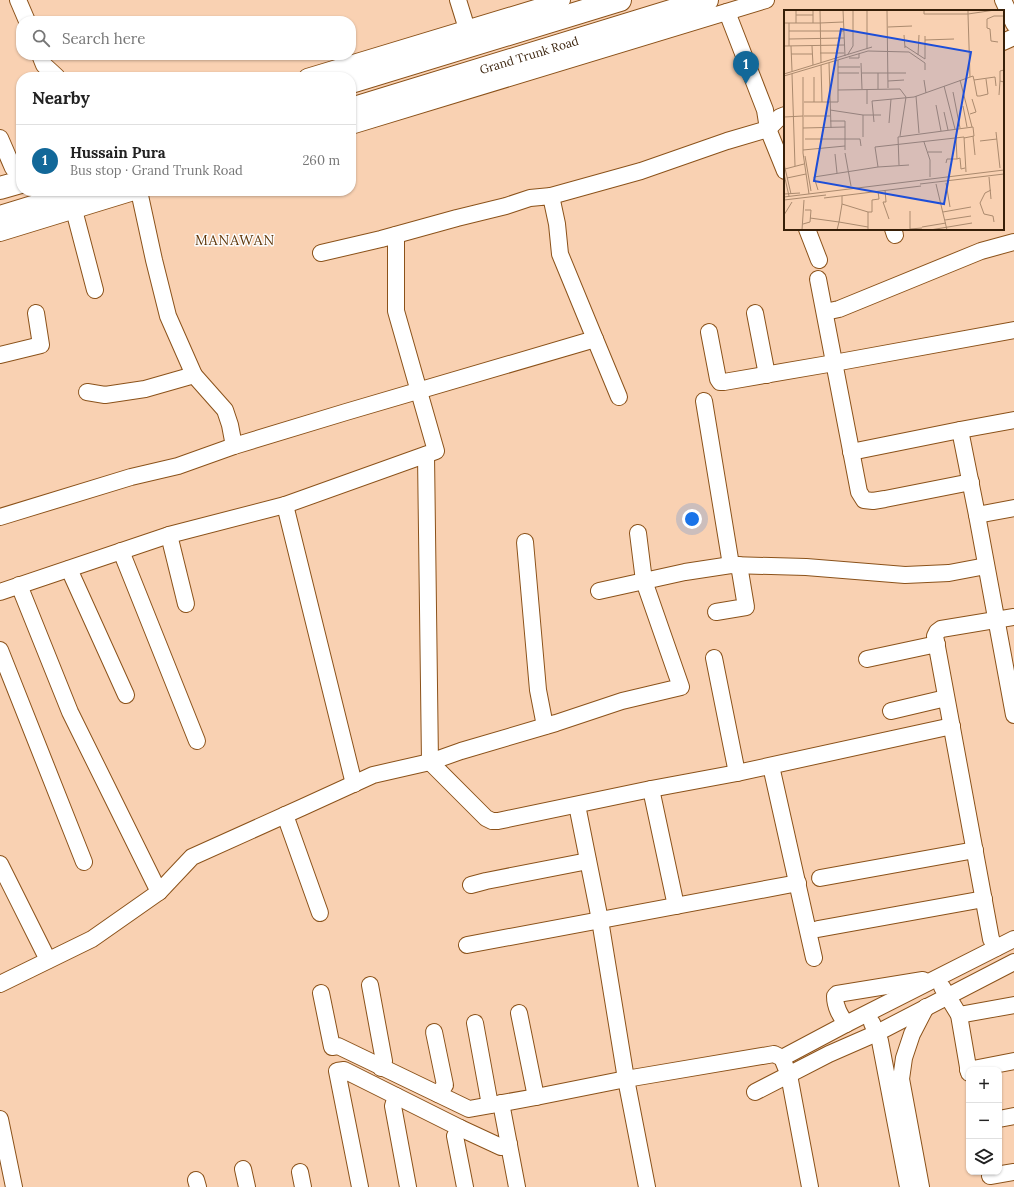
<!DOCTYPE html>
<html lang="en">
<head>
<meta charset="utf-8">
<style>
	:root { --surface:#fff; --page:#f6f6f6; --text:#222; --muted:#767676; --line:#e0e0e0; --accent:#126899 }
	body { margin:0; font-family:Lora,serif; background:var(--page); color:var(--text) }
	.controls { position:absolute; right:12px; bottom:12px; display:grid; overflow:hidden; border-radius:8px; box-shadow:0 1px 3px #0004 }
	.controls button { width:36px; height:36px; display:grid; place-items:center; padding:0; border:0; border-bottom:1px solid var(--line); background:var(--surface); color:var(--text); font:20px sans-serif }
	.you { position:absolute; left:692px; top:519px; width:14px; height:14px; margin:-10px; border:3px solid #fff; border-radius:50%; background:#1a73e8; box-shadow:0 0 0 6px #1a73e833 }
	.badge { display:grid; place-items:center; width:26px; height:26px; border-radius:50%; background:var(--accent); color:#fff; font-size:13px; font-weight:700 }
	.pin { position:absolute; translate:-50% -33px; filter:drop-shadow(0 1px 2px #0008) }
	.pin::after { content:''; position:absolute; top:21px; width:14px; height:12px; background:inherit; clip-path:polygon(0 0,100% 0,50% 100%) }
	.list { margin:0; padding:0; list-style:none }
	h2 { display:flex; justify-content:space-between; align-items:center; height:52px; margin:0; padding:0 16px; font-size:17px }
	h2 small { font-size:13px; font-weight:400; color:var(--muted) }
	.list li { display:grid; grid-template-columns:26px 1fr auto; gap:12px; align-items:center; box-sizing:border-box; height:72px; padding:0 16px; border-top:1px solid var(--line) }
	.list b { display:block; font-size:15px; white-space:nowrap }
	.list p { margin:0; font-size:13px; white-space:nowrap; color:var(--muted) }
	.list em { font-size:13px; font-style:normal; color:var(--muted) }
	.icon { flex:none; width:22px; height:22px; fill:none; stroke:currentColor; stroke-width:2; stroke-linecap:round; stroke-linejoin:round }
	.map { position:relative; flex:none; width:1014px; height:1187px; overflow:hidden }
	.search { position:absolute; background:var(--surface); box-shadow:0 1px 3px #0004; left:16px; top:16px; width:340px; height:44px; display:flex; align-items:center; gap:10px; box-sizing:border-box; padding:0 14px; border-radius:16px; color:var(--muted); font-size:15px }
	.panel { position:absolute; background:var(--surface); box-shadow:0 1px 3px #0004; left:16px; top:72px; width:340px; height:124px; border-radius:16px }
	.map>svg:first-child { display:block }
	.lines { fill:none; stroke-linecap:round; stroke-linejoin:round }
	.minor-casing { stroke:#8b521a; stroke-width:18 }
	.highway-casing { stroke:#8b521a; stroke-width:24 }
	.minor { stroke:#fff; stroke-width:16 }
	.highway { stroke:#fff; stroke-width:22 }
	.labels { text-anchor:middle; dominant-baseline:central; stroke-width:3; stroke-linejoin:round; paint-order:stroke }
	.street-label { font-size:12px; fill:#371f08; stroke:#fbfbfb }
	.quarter-label { font-size:14px; letter-spacing:1px; fill:#5e3406; stroke:#fbfbfb }
	.inset-road { fill:none; stroke:#ab8a6e; stroke-width:1 }
	.view { fill:#1d4ed8; fill-opacity:0.15; stroke:#1d4ed8; stroke-width:2 }
	.inset-edge { fill:none; stroke:#371f08; stroke-width:2 }
</style>
</head>
<body>
<div class="map">
<svg width="1014" height="1187" viewBox="0 0 1014 1187">
	<rect width="100%" height="100%" fill="#f9d1b2"/>
	<g class="lines">
		<g class="minor-casing">
			<g id="minor">
				<polyline points="18,0 27,21"/>
				<polyline points="458,0 467,29"/>
				<polyline points="1003,0 1014,24"/>
				<polyline points="727,12 765,110 768,129 785,171"/>
				<polyline points="1003,42 1014,37"/>
				<polyline points="40,55 44,65 57,77"/>
				<polyline points="307,77 562,0"/>
				<polyline points="351,126 766,0"/>
				<polyline points="0,138 13,168"/>
				<polyline points="139,191 154,260 168,316 194,375 225,410 230,425 234,446"/>
				<polyline points="551,196 641,171 727,141 768,129 780,117 785,115"/>
				<polyline points="74,210 95,290"/>
				<polyline points="807,229 819,260"/>
				<polyline points="893,229 895,235"/>
				<polyline points="0,233 137,191"/>
				<polyline points="818,279 859,492 864,500 873,501 885,499 971,482"/>
				<polyline points="825,312 839,309 981,251 1014,242"/>
				<polyline points="755,313 767,375"/>
				<polyline points="709,332 718,379 720,382 724,382 834,363 1014,330"/>
				<polyline points="595,339 619,397"/>
				<polyline points="0,355 41,345 36,313"/>
				<polyline points="87,392 105,395 145,389 194,375"/>
				<polyline points="704,401 731,565"/>
				<polyline points="960,430 977,515 1014,715"/>
				<polyline points="851,452 960,430 1014,420"/>
				<polyline points="426,455 430,762 486,818 492,821 498,821 651,789 737,773 952,726"/>
				<polyline points="285,505 354,784"/>
				<polyline points="977,515 1014,508"/>
				<polyline points="0,517 131,477 178,466 234,446 346,412 595,339 560,254 557,224 551,196 530,198 506,206 457,218 381,239 321,253"/>
				<polyline points="169,535 186,604"/>
				<polyline points="525,542 538,690 545,726"/>
				<polyline points="121,551 197,741"/>
				<polyline points="69,569 126,695"/>
				<polyline points="19,585 70,712 159,892"/>
				<polyline points="599,591 685,572 731,565 806,567 905,575 949,573 986,566"/>
				<polyline points="0,592 169,535 285,505 436,451 396,311 396,235"/>
				<polyline points="716,612 746,607 739,565"/>
				<polyline points="0,650 84,862"/>
				<polyline points="714,658 737,773"/>
				<polyline points="867,659 937,644"/>
				<polyline points="891,711 946,698"/>
				<polyline points="771,766 814,958"/>
				<polyline points="651,789 676,906"/>
				<polyline points="577,805 600,920 626,1079 647,1187"/>
				<polyline points="285,815 320,913"/>
				<polyline points="0,864 48,960"/>
				<polyline points="820,878 975,850"/>
				<polyline points="471,885 486,881 588,861"/>
				<polyline points="818,929 984,899"/>
				<polyline points="467,945 798,883"/>
				<polyline points="996,948 991,939 935,636 937,632 941,629 1014,617"/>
				<polyline points="0,984 92,939 159,892 192,857 303,807 373,775 430,762 461,751 556,723 622,701 681,687 644,581 638,533"/>
				<polyline points="370,985 384,1061 381,1068"/>
				<polyline points="942,987 959,1015 969,1073"/>
				<polyline points="321,993 332,1047 338,1046 469,1109 536,1097 626,1079 774,1054 782,1058 789,1075 810,1187"/>
				<polyline points="519,1013 536,1097"/>
				<polyline points="959,1015 1014,1005"/>
				<polyline points="475,1023 490,1105"/>
				<polyline points="872,1023 880,1041 908,1187"/>
				<path d="M846 1024C840 1015 835 1007 835 996L837 994 923 980"/>
				<polyline points="434,1032 445,1085 438,1094"/>
				<polyline points="782,1058 846,1024 1014,939"/>
				<polyline points="968,1070 1014,1061"/>
				<polyline points="755,1092 829,1054 877,1033 1014,962"/>
				<polyline points="396,1096 393,1106 408,1187"/>
				<polyline points="501,1103 517,1187"/>
				<polyline points="0,1119 14,1187"/>
				<polyline points="999,1119 1014,1116"/>
				<polyline points="460,1128 455,1136 465,1187"/>
				<polyline points="243,1169 247,1187"/>
				<polyline points="300,1172 303,1187"/>
				<polyline points="990,1176 1014,1172"/>
				<polyline points="196,1180 198,1187"/>
				<polyline points="360,1187 337,1071 344,1070 460,1128 501,1147 509,1144"/>
				<polyline points="921,1187 901,1079 904,1058 912,1034 926,1007"/>
			</g>
		</g>
		<g class="highway-casing">
			<g id="highway">
				<polyline points="351,82 620,0"/>
				<path id="s1" d="M351 109 707 0"/>
				<polyline points="0,188 21,182"/>
				<polyline points="0,217 85,191"/>
			</g>
		</g>
		<use href="#minor" class="minor"/>
		<use href="#highway" class="highway"/>
	</g>
	<g class="labels">
		<g class="street-label">
			<text stroke="none"><textPath href="#s1" startOffset="186">Grand Trunk Road</textPath></text>
		</g>
		<g class="quarter-label">
			<text x="235" y="240">MANAWAN</text>
		</g>
	</g>
	<g transform="translate(784 10)">
		<rect width="220" height="220" fill="#f9d1b2"/>
		<path class="inset-road" d="M29 0V13M36 0 37 53M59 0 61 46M83 0V39M103 0 104 78M140 0V4H184L186 67M184 0V4L211 0M12 5H29M0 13H36M12 13V0M36 13 59 12M104 17 128 16M5 21H36M36 21H60M120 25 121 38M5 29 60 28M141 30 170 29M214 32 207 31 206 19 203 18V9L210 6H220M0 36 60 35M5 36V13M7 36 8 61M28 36 29 55M121 36 141 49V26M36 43H60M7 44H28M64 44 69 36V0M134 45 135 25M65 48H75V44M45 53 47 118M77 53 78 79M37 55 38 92M54 57H76M220 60 216 61V71L220 72M54 63H75M78 63H122M94 63V79M0 64 88 37M8 64 11 156M0 66 84 41 125 42 141 53V60M19 67V143L25 184M30 67V92M140 70 142 83M176 70 188 117M190 70 193 86H196L204 84 202 69M104 71 120 70M160 76 171 119M83 79V94M54 80 116 79 122 87 116 126M169 82 176 118M215 85 216 71M132 86 135 123M20 92H54V50M152 95 157 121M179 96 183 117M46 100 79 105H97M160 102 164 120M186 104 192 102 188 89M20 106H46M0 107 19 106M46 111H61V140M90 112 88 91 130 87 189 66 190 70 211 67 212 76M105 113 107 89M19 118 61 117M212 122 216 158M189 126 191 145M79 127V105M172 128 173 149 176 148 177 159 181 158M21 129H76L77 136M196 131 213 129M140 132 146 150V167M19 140 61 136M144 142H158M61 143 67 176M51 144 53 163M21 146 27 181M162 153 163 149H173M0 154 7 184M115 155 114 127 189 117 190 126 180 128M125 155 94 157 91 137 180 127 182 162M1 159 20 154M0 164 5 186M205 167 207 189M3 168 22 164M162 173 166 197M136 174 220 164M152 174 163 220M34 180 30 167 94 157M101 180 102 192H99L105 209M207 180 201 183 196 193 200 204 209 206 210 212M0 184 16 183M58 186V194L84 202V220M0 187 220 160M40 188 137 176M0 190 42 185M58 194 55 212 84 217M126 201V220M84 202H88V190L95 189 94 181M159 202 187 197M0 205 8 192M26 208 55 212 53 220M161 210 187 206M19 214 26 212 27 200H21M138 217 162 213M126 219 138 218M18 220 20 190M146 220 188 213"/>
		<path class="view" d="M57 19 187 42 160 194 30 171Z"/>
		<rect width="220" height="220" class="inset-edge"/>
	</g>
</svg>
<div class="controls">
<button>+</button>
<button>−</button>
<button><svg class="icon" aria-label="layers" viewBox="0 0 24 24"><path d="M12 4l9 5-9 5-9-5zM3 14l9 5 9-5"/></svg></button>
</div>
<div class="you"></div>
<div class="pin badge" style="left:746px;top:84px">1</div>
<div class="search"><svg class="icon" aria-label="search" viewBox="0 0 24 24"><circle cx="10" cy="10" r="6"/><path d="M15 15l6 6"/></svg>Search here</div>
<section class="panel">
<h2>Nearby<small></small></h2>
<ul class="list">
<li><span class="badge">1</span><div><b>Hussain Pura</b><p>Bus stop · Grand Trunk Road</p></div><em>260 m</em></li>
</ul>
</section>
</div>
</body>
</html>
